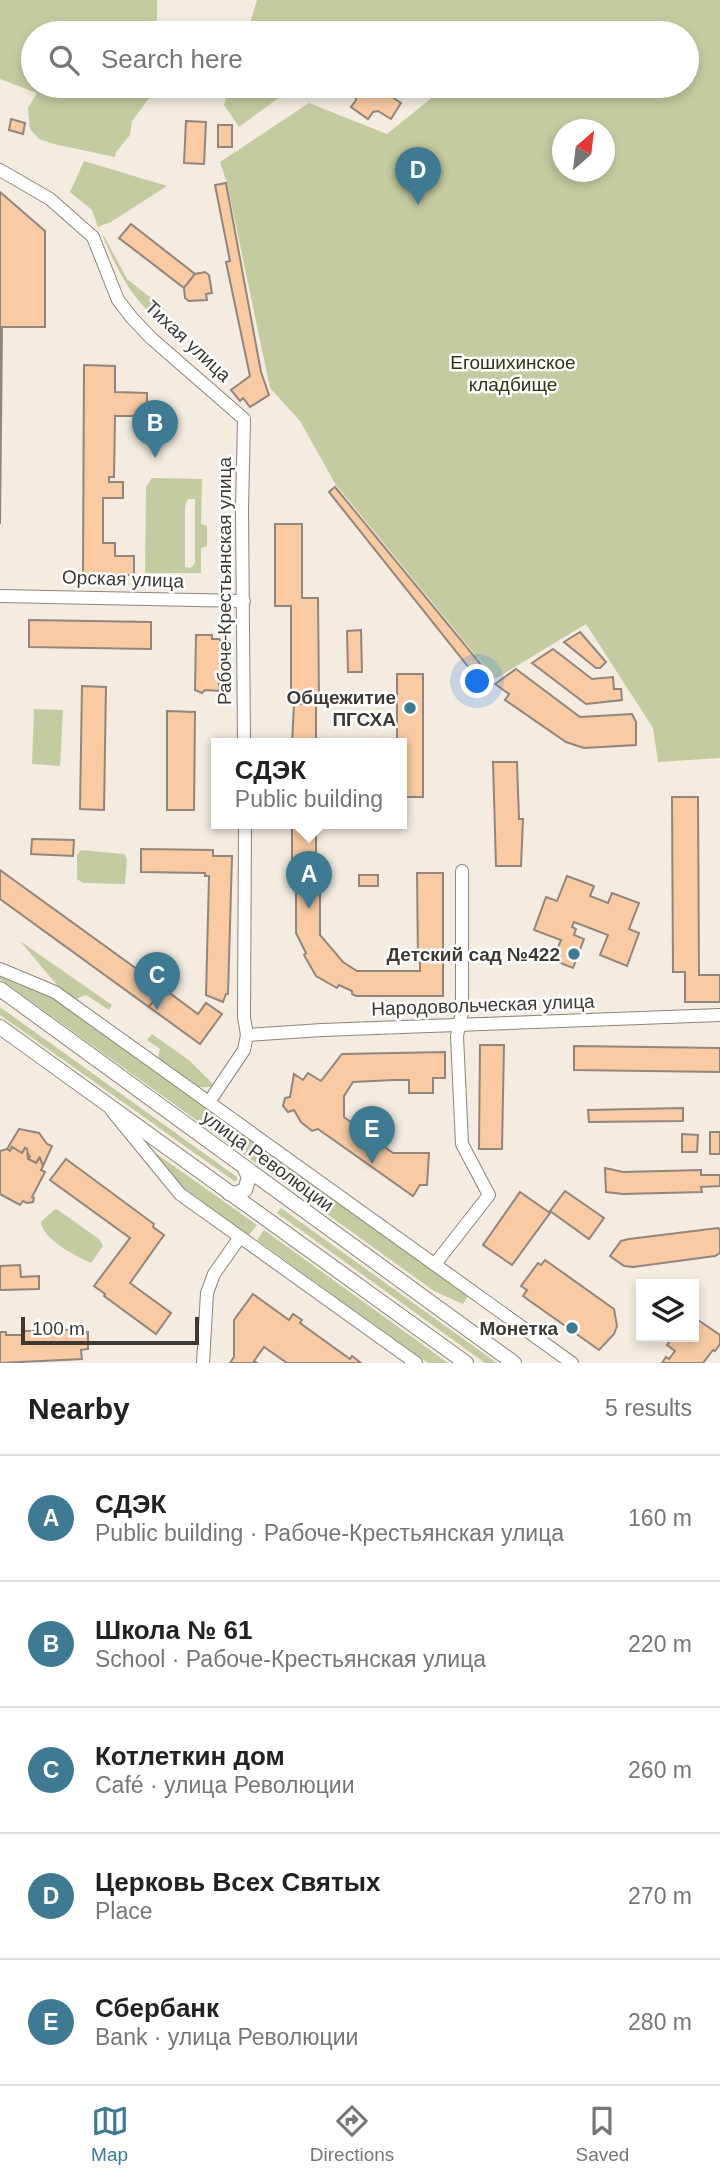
<!DOCTYPE html>
<html lang="en">
<head>
<meta charset="utf-8">
<style>
	:root { --surface:#fff; --page:#f2f2f2; --text:#222; --muted:#767676; --line:#e0e0e0; --accent:#3e7a91 }
	body { margin:0; font-family:Arial,sans-serif; background:var(--page); color:var(--text) }
	.controls { position:absolute; right:21px; bottom:21px; display:grid; overflow:hidden; border-radius:0px; box-shadow:0 4px 10px #0003 }
	.controls button { width:63px; height:63px; display:grid; place-items:center; padding:0; border:0; border-bottom:2px solid var(--line); background:var(--surface); color:var(--text); font:35px sans-serif }
	.compass { position:absolute; left:552px; top:119px; width:63px; height:63px; border-radius:50%; background:var(--surface); box-shadow:0 4px 10px #0003; rotate:28deg }
	.scale { position:absolute; left:21px; bottom:18px; width:178px; box-sizing:border-box; padding-left:7px; border:4px solid #3d3a35; border-top:0; font-size:19px; line-height:24px; white-space:nowrap; color:#3d3a35; -webkit-text-stroke:5px #fff; paint-order:stroke }
	.you { position:absolute; left:478px; top:682px; width:24px; height:24px; margin:-18px; border:5px solid #fff; border-radius:50%; background:#1a73e8; box-shadow:0 0 0 10px #1a73e833 }
	.badge { display:grid; place-items:center; width:46px; height:46px; border-radius:50%; background:var(--accent); color:#fff; font-size:23px; font-weight:700 }
	.pin { position:absolute; translate:-50% -58px; filter:drop-shadow(0 2px 4px #0008) }
	.pin::after { content:''; position:absolute; top:37px; width:24px; height:21px; background:inherit; clip-path:polygon(0 0,100% 0,50% 100%) }
	.popup { position:absolute; left:211px; top:738px; width:196px; height:91px; box-sizing:border-box; display:grid; place-content:center; border-radius:0px; background:var(--surface); filter:drop-shadow(0 2px 5px #0005); font-size:23px; white-space:nowrap; color:var(--muted) }
	.popup b { font-size:26px; color:var(--text) }
	.popup::after { content:''; position:absolute; left:50%; top:100%; margin-left:-14px; border:14px solid transparent; border-top-color:var(--surface) }
	.list { margin:0; padding:0; list-style:none }
	h2 { display:flex; justify-content:space-between; align-items:center; height:91px; margin:0; padding:0 28px; font-size:30px }
	h2 small { font-size:23px; font-weight:400; color:var(--muted) }
	.list li { display:grid; grid-template-columns:46px 1fr auto; gap:21px; align-items:center; box-sizing:border-box; height:126px; padding:0 28px; border-top:2px solid var(--line) }
	.list b { display:block; font-size:26px; white-space:nowrap }
	.list p { margin:0; font-size:23px; white-space:nowrap; color:var(--muted) }
	.list em { font-size:23px; font-style:normal; color:var(--muted) }
	.icon { flex:none; width:38px; height:38px; fill:none; stroke:currentColor; stroke-width:2; stroke-linecap:round; stroke-linejoin:round }
	.map { position:relative; flex:none; width:720px; height:1363px; overflow:hidden }
	.search { position:absolute; background:var(--surface); box-shadow:0 4px 10px #0003; left:21px; right:21px; top:21px; height:77px; display:flex; align-items:center; gap:18px; box-sizing:border-box; padding:0 24px; border-radius:38px; color:var(--muted); font-size:26px }
	.sheet { height:721px; background:var(--surface) }
	nav { display:flex; justify-content:space-around; align-items:center; box-sizing:border-box; height:98px; border-top:2px solid var(--line); background:var(--surface); font-size:19px; color:var(--muted) }
	nav a { display:grid; justify-items:center; gap:4px }
	nav .on { color:var(--accent) }
	.map>svg:first-child { display:block }
	.green { fill:#c5cba0; fill-rule:evenodd }
	.building { fill:#facba3; stroke:#91867d; stroke-width:2 }
	.lines { fill:none; stroke-linecap:round; stroke-linejoin:round }
	.minor-casing { stroke:#8c857a; stroke-width:14 }
	.major-casing { stroke:#8c857a; stroke-width:16 }
	.minor { stroke:#fff; stroke-width:12 }
	.major { stroke:#fff; stroke-width:14 }
	.poi-dot { fill:#3e7a91; stroke:#fff; stroke-width:2.5 }
	.labels { text-anchor:middle; dominant-baseline:central; stroke-width:5; stroke-linejoin:round; paint-order:stroke }
	.street-label { font-size:19px; fill:#3d3a35; stroke:#fff }
	.park-label { font-size:19px; fill:#303414; stroke:#fff }
	.poi-label { font-size:19px; font-weight:bold; fill:#3d3a35; stroke:#fff; text-anchor:end }
</style>
</head>
<body>
<div class="map">
<svg width="720" height="1363" viewBox="0 0 720 1363">
	<rect width="100%" height="100%" fill="#f4ece0"/>
	<g class="green">
		<polygon points="0,0 157,0 157,33 33,33 33,86 159,86 162,95 150,97 132,121 130,135 116,152 115,157 54,144 39,139 30,129 28,108 37,93 0,79"/>
		<path d="M257 0H720V758L658 762 653 728 586 624 495 679 336 485 300 421 270 388 227 183 220 162 309 103 387 134 439 92 434 86H687V33H247ZM562 130H604V172H562Z"/>
		<polygon points="230,86 295,86 239,127 224,105"/>
		<polygon points="84,161 167,186 111,222 98,227 92,210 70,192"/>
		<path d="M104 236 127 279 164 308 159 315 154 317C129 294 116 267 103 237Z"/>
		<path d="M152 478 202 479 201 524 207 526V546L201 548V573H145L146 487ZM188 499H195V563L191 568 185 567V506Z"/>
		<polygon points="34,709 63,710 60,766 32,764"/>
		<polygon points="81,850 124,854 127,859 125,884 83,883 77,879 77,855"/>
		<polygon points="20,941 112,1005 109,1010 86,995 76,999 57,985"/>
		<polygon points="0,976 55,999 468,1296 463,1304 434,1291 0,979"/>
		<polygon points="0,1007 237,1177 237,1181 234,1181 0,1015"/>
		<polygon points="152,1034 190,1061 213,1084 211,1087 199,1087 158,1058 160,1049 147,1040"/>
		<polygon points="147,1147 257,1225 249,1235 181,1186"/>
		<polygon points="281,1208 497,1363 485,1363 277,1213"/>
		<path d="M55 1209 58 1210 99 1239 103 1246 91 1263C76 1256 43 1240 41 1222Z"/>
		<polygon points="264,1230 448,1363 428,1363 257,1240"/>
	</g>
	<g class="building">
		<polygon points="341,86 390,86 388,90 389,95 401,103 391,119 378,111 373,112 368,119 351,107 356,100 355,95"/>
		<polygon points="11,119 25,123 23,134 9,130"/>
		<polygon points="186,121 206,122 204,164 184,163"/>
		<rect x="218" y="125" width="14" height="22"/>
		<polygon points="226,183 261,372 269,395 250,407 243,398 240,401 231,390 250,376 226,262 230,261 215,185"/>
		<polygon points="0,192 45,231 45,327 2,327 0,524"/>
		<polygon points="131,224 195,274 184,288 119,238"/>
		<polygon points="205,272 209,275 212,293 206,294 207,300 189,301 185,298 184,288 195,274"/>
		<polygon points="84,365 115,366 115,392 147,393 147,416 115,416 114,477 109,477 109,482 123,482 123,498 103,498 103,543 115,543 115,556 134,556 134,575 83,575"/>
		<polygon points="335,487 483,667 474,674 329,492"/>
		<polygon points="275,524 302,524 302,598 318,598 319,704 291,704 291,606 275,606"/>
		<polygon points="29,620 151,622 151,649 29,647"/>
		<polygon points="361,630 362,672 348,672 347,631"/>
		<polygon points="580,632 606,662 600,668 596,668 564,642"/>
		<polygon points="196,635 212,635 212,639 219,639 223,643 222,682 219,682 219,691 205,690 202,693 195,690"/>
		<polygon points="553,649 592,679 613,677 614,689 621,689 622,700 586,704 532,663"/>
		<polygon points="516,669 580,717 632,714 636,722 636,745 584,748 566,742 505,700 509,694 495,684"/>
		<polygon points="397,674 423,674 423,797 402,797 402,743 397,743"/>
		<polygon points="82,686 106,687 104,810 80,809"/>
		<polygon points="294,704 316,704 316,743 292,743"/>
		<polygon points="167,711 195,712 194,810 167,810"/>
		<polygon points="493,762 517,762 519,819 523,819 521,866 496,866"/>
		<polygon points="672,797 698,797 699,975 720,975 720,1002 685,1002 685,972 673,972"/>
		<rect x="292" y="823" width="24" height="40"/>
		<polygon points="32,839 74,840 73,856 31,854"/>
		<polygon points="141,849 213,850 213,856 232,856 228,994 226,994 223,1002 206,995 209,876 205,876 205,873 141,872"/>
		<polygon points="0,870 163,988 149,1007 0,899"/>
		<polygon points="417,873 443,873 443,996 356,996 352,994 352,991 339,985 337,988 316,976 304,955 306,953 296,933 296,887 320,887 320,935 343,962 357,971 420,971 420,961 418,961"/>
		<rect x="359" y="875" width="19" height="11"/>
		<polygon points="567,876 594,886 590,896 608,903 612,893 639,903 629,929 639,933 627,966 600,955 608,935 574,922 572,927 576,929 574,935 584,939 573,968 553,960 561,940 534,930 546,897 557,901"/>
		<polygon points="163,988 198,1014 206,1003 222,1014 200,1044 149,1007"/>
		<polygon points="480,1045 504,1045 502,1149 479,1149"/>
		<polygon points="574,1046 720,1048 720,1072 574,1070"/>
		<polygon points="445,1052 445,1078 433,1078 433,1093 409,1093 409,1080 394,1080 353,1082 344,1096 344,1117 393,1153 429,1153 427,1185 420,1185 413,1196 318,1129 312,1131 301,1122 294,1110 288,1112 283,1106 285,1098 290,1097 294,1074 303,1080 308,1073 321,1081 342,1054"/>
		<polygon points="683,1108 683,1121 589,1122 588,1110"/>
		<polygon points="19,1129 39,1133 47,1144 52,1146 43,1166 39,1158 36,1163 28,1159 30,1157 25,1148 22,1153 12,1147 10,1151 7,1149"/>
		<rect x="710" y="1132" width="10" height="22"/>
		<polygon points="682,1134 698,1135 697,1152 682,1152"/>
		<polygon points="12,1147 22,1153 25,1148 27,1149 28,1159 36,1163 40,1158 43,1166 41,1170 45,1172 32,1197 34,1198 33,1202 27,1203 23,1201 20,1205 0,1194 0,1151 7,1149 10,1151"/>
		<polygon points="66,1159 154,1224 153,1227 164,1235 130,1283 171,1313 156,1334 104,1296 105,1294 94,1286 130,1238 50,1180"/>
		<polygon points="605,1168 623,1172 701,1170 701,1175 720,1175 720,1186 701,1187 702,1192 623,1194 606,1192"/>
		<polygon points="565,1191 604,1218 589,1239 550,1211"/>
		<polygon points="520,1192 550,1213 512,1265 483,1245"/>
		<polygon points="718,1228 720,1230 720,1253 715,1256 633,1267 624,1266 610,1256 621,1241 629,1239"/>
		<polygon points="545,1260 614,1309 617,1326 614,1334 599,1350 523,1296 527,1290 521,1286 538,1263 541,1265"/>
		<polygon points="20,1265 21,1277 39,1276 39,1289 0,1290 0,1266"/>
		<polygon points="253,1294 289,1320 293,1314 302,1320 300,1323 350,1359 352,1356 361,1363 287,1363 264,1347 254,1361 257,1363 230,1363 234,1357 234,1320"/>
		<polygon points="695,1318 720,1335 720,1344 715,1351 713,1350 703,1363 662,1363 666,1357 669,1359 675,1351 667,1345 673,1337 683,1340 685,1337 694,1337"/>
		<polygon points="56,1330 70,1330 70,1333 88,1332 88,1349 81,1350 82,1359 0,1363 0,1332 6,1332 6,1335 24,1335 24,1331 38,1331 38,1334 56,1334"/>
	</g>
	<g class="lines">
		<g class="minor-casing">
			<g id="minor">
				<polyline points="0,170 50,199 93,237 118,300 132,318 151,338 244,419 242,510 244,743"/>
				<polyline points="0,596 244,601"/>
				<polyline points="0,969 55,992 572,1363"/>
				<polyline points="247,1035 322,1030 720,1015"/>
				<polyline points="209,1102 244,1050 247,1035 244,1017 245,823"/>
				<polyline points="112,1111 180,1194 416,1363"/>
				<polyline points="435,1264 489,1195 462,1144 457,1036 462,1012 462,871"/>
				<polyline points="203,1363 207,1293 214,1274 240,1237"/>
			</g>
		</g>
		<g class="major-casing">
			<g id="major">
				<polyline points="0,989 514,1363"/>
				<polyline points="0,1027 466,1363"/>
				<polyline points="229,1193 235,1194 245,1190 249,1177 245,1169"/>
			</g>
		</g>
		<use href="#minor" class="minor"/>
		<use href="#major" class="major"/>
	</g>
	<g class="poi-dot">
		<circle cx="410" cy="708" r="7"/>
		<circle cx="574" cy="954" r="7"/>
		<circle cx="572" cy="1328" r="7"/>
	</g>
	<g class="labels">
		<g class="street-label">
			<text transform="translate(188 341) rotate(43)">Тихая улица</text>
			<text transform="translate(123 579) rotate(2)">Орская улица</text>
			<text transform="translate(224 581) rotate(-90)">Рабоче-Крестьянская улица</text>
			<text transform="translate(483 1005) rotate(-2)">Народовольческая улица</text>
			<text transform="translate(268 1161) rotate(36)">улица Революции</text>
		</g>
		<g class="park-label">
			<text x="513" y="362">Егошихинское<tspan x="513" dy="22">кладбище</tspan></text>
		</g>
		<g class="poi-label">
			<text x="396" y="697">Общежитие<tspan x="396" dy="22">ПГСХА</tspan></text>
			<text x="560" y="954">Детский сад №422</text>
			<text x="558" y="1328">Монетка</text>
		</g>
	</g>
</svg>
<div class="controls">
<button><svg class="icon" aria-label="layers" viewBox="0 0 24 24"><path d="M12 4l9 5-9 5-9-5zM3 14l9 5 9-5"/></svg></button>
</div>
<svg class="compass" viewBox="-18 -18 36 36"><path d="M0-13l5 13h-10z" fill="#e53935"/><path d="M0 13l5-13h-10z" fill="#767676"/></svg>
<div class="scale">100 m</div>
<div class="you"></div>
<div class="pin badge" style="left:309px;top:909px">A</div>
<div class="popup"><b>СДЭК</b>Public building</div>
<div class="pin badge" style="left:155px;top:458px">B</div>
<div class="pin badge" style="left:157px;top:1010px">C</div>
<div class="pin badge" style="left:418px;top:205px">D</div>
<div class="pin badge" style="left:372px;top:1164px">E</div>
<div class="search"><svg class="icon" aria-label="search" viewBox="0 0 24 24"><circle cx="10" cy="10" r="6"/><path d="M15 15l6 6"/></svg>Search here</div>
</div>
<section class="sheet">
<h2>Nearby<small>5 results</small></h2>
<ul class="list">
<li><span class="badge">A</span><div><b>СДЭК</b><p>Public building · Рабоче-Крестьянская улица</p></div><em>160 m</em></li>
<li><span class="badge">B</span><div><b>Школа № 61</b><p>School · Рабоче-Крестьянская улица</p></div><em>220 m</em></li>
<li><span class="badge">C</span><div><b>Котлеткин дом</b><p>Café · улица Революции</p></div><em>260 m</em></li>
<li><span class="badge">D</span><div><b>Церковь Всех Святых</b><p>Place</p></div><em>270 m</em></li>
<li><span class="badge">E</span><div><b>Сбербанк</b><p>Bank · улица Революции</p></div><em>280 m</em></li>
</ul>
</section>
<nav>
<a class="on"><svg class="icon" aria-label="map" viewBox="0 0 24 24"><path d="M3 6l6-2 6 2 6-2v14l-6 2-6-2-6 2zM9 4v14M15 6v14"/></svg>Map</a>
<a><svg class="icon" aria-label="directions" viewBox="0 0 24 24"><path d="M12 3l9 9-9 9-9-9zM9 14v-3h6M13 9l2 2-2 2"/></svg>Directions</a>
<a><svg class="icon" aria-label="saved" viewBox="0 0 24 24"><path d="M7 4h10v16l-5-4-5 4z"/></svg>Saved</a>
</nav>
</body>
</html>
